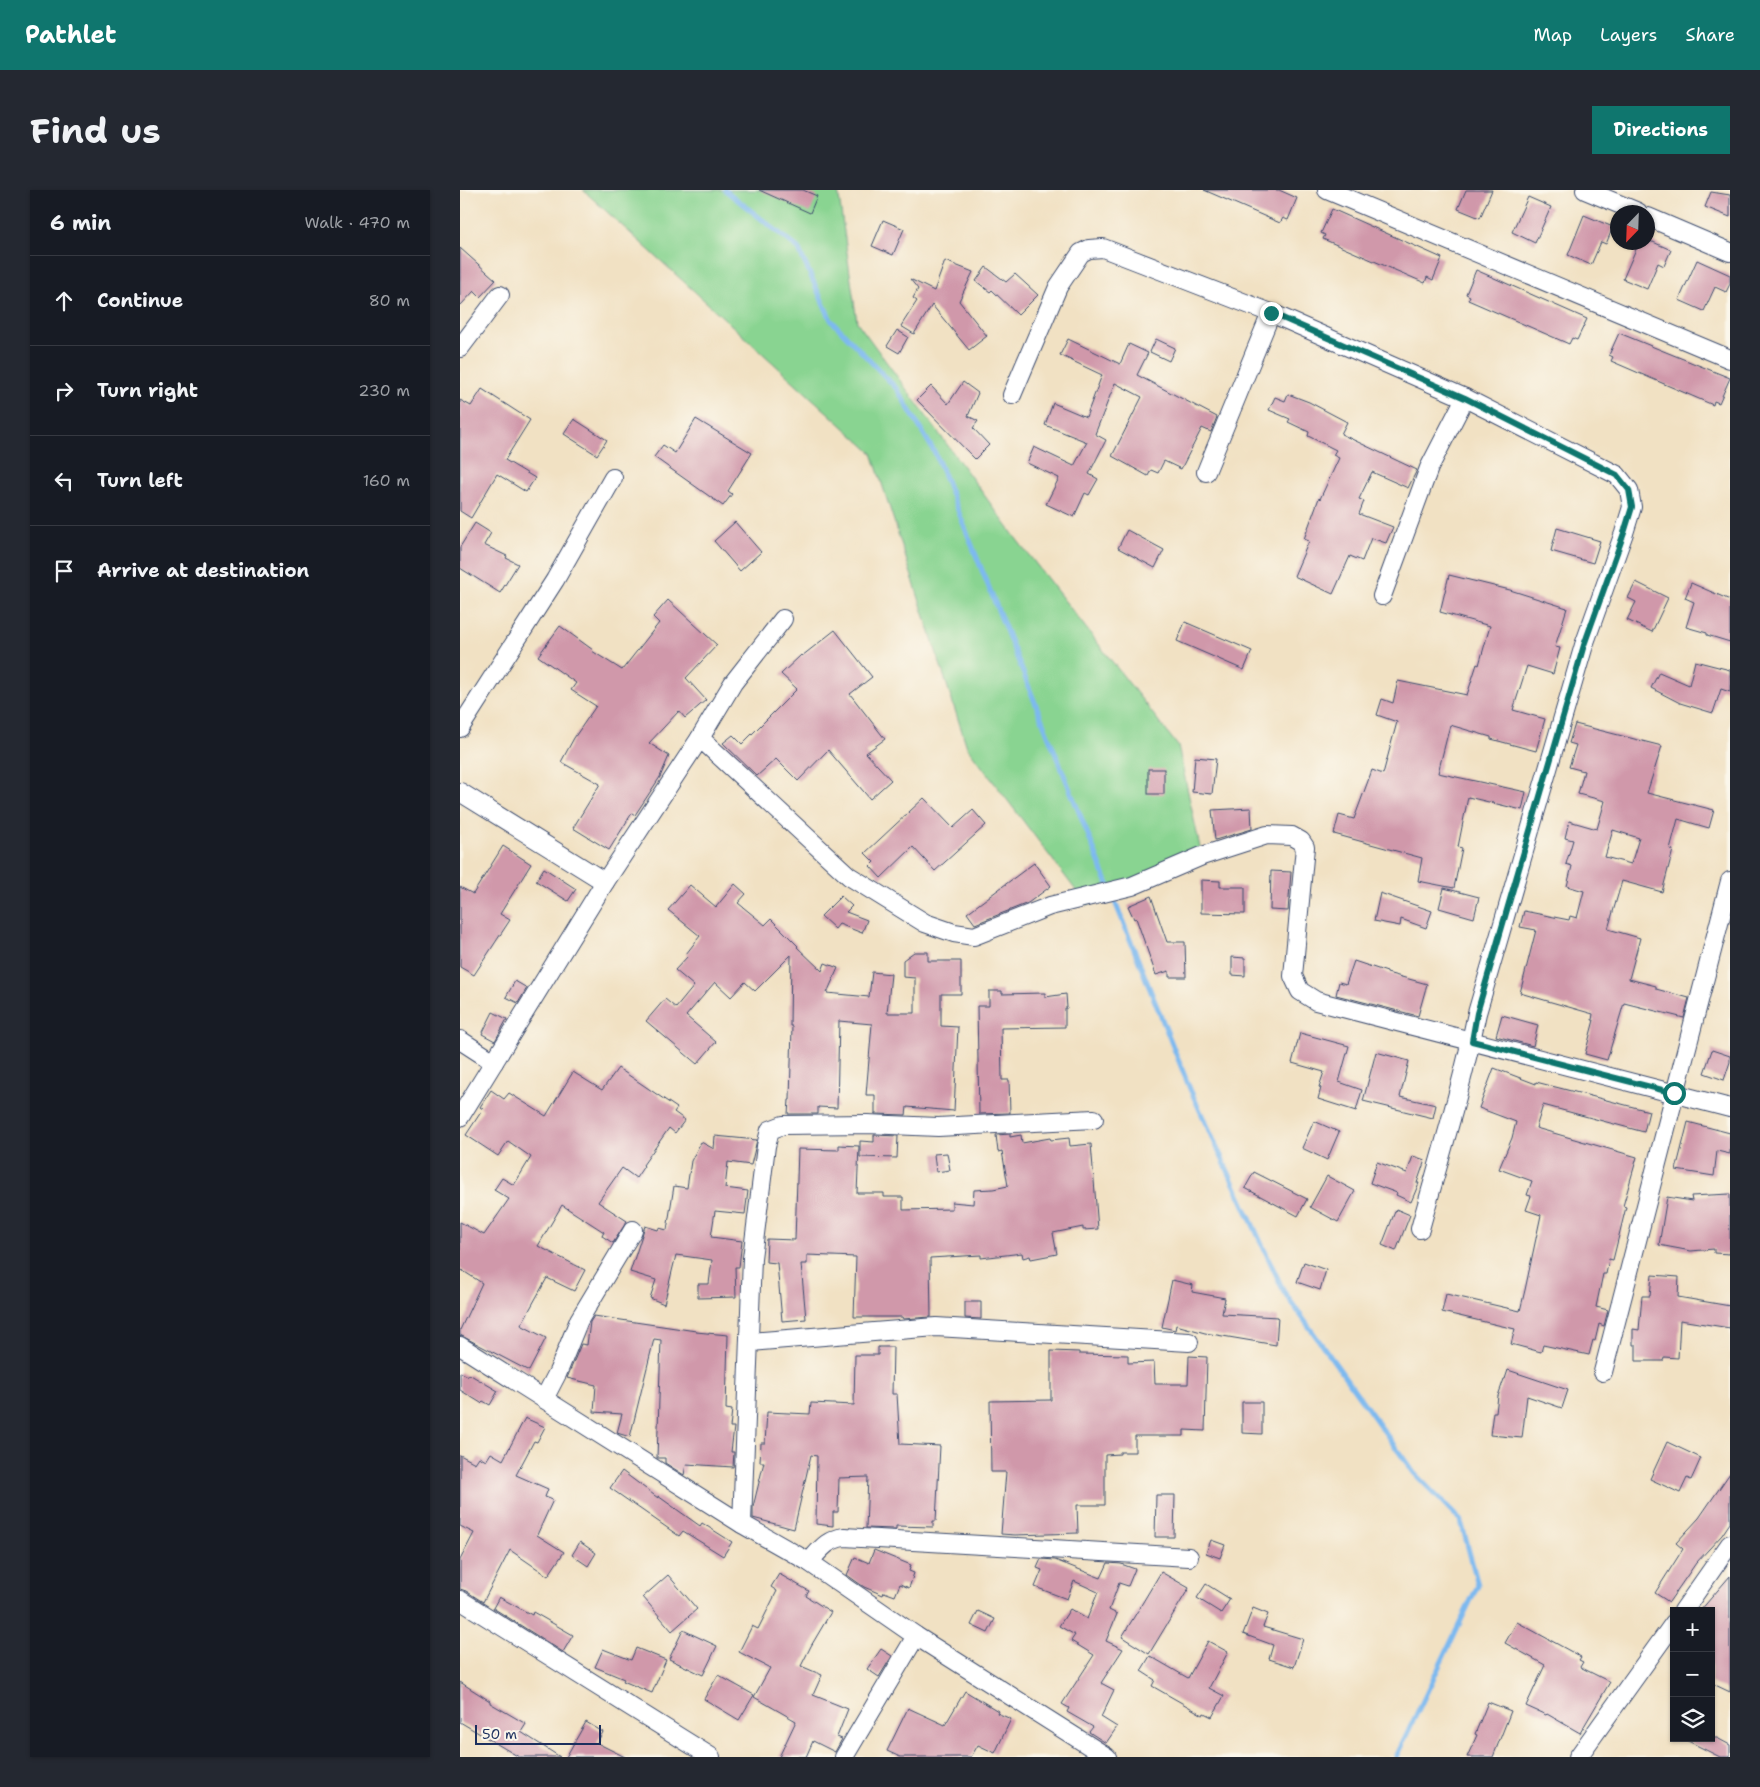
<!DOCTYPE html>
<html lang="en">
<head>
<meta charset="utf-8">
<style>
	:root { --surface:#171b24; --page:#242831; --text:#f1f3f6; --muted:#9ea1a6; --line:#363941; --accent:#0f766e }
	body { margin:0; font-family:"Shantell Sans",sans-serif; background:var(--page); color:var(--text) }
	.controls { position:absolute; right:15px; bottom:15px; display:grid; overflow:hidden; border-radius:0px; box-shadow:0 1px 4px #0004 }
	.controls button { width:45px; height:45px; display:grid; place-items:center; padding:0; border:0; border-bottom:1px solid var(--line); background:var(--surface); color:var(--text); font:25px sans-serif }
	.compass { position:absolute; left:1150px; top:15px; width:45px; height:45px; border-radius:50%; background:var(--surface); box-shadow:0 1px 4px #0004; rotate:203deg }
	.scale { position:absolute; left:15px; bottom:12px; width:126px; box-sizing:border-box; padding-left:5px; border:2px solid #1b2f5e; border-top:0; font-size:14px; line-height:18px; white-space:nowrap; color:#1b2f5e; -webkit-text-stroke:4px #fbf7ec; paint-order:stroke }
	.stop { position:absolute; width:15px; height:15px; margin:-11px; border:4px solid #0f766e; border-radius:50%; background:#fff }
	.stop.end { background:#0f766e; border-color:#fff; box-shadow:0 1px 5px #0008 }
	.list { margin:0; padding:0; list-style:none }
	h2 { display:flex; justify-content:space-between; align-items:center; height:65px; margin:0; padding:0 20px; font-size:21px }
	h2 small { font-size:16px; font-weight:400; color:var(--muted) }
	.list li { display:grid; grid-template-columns:32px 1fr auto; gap:15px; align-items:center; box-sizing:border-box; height:90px; padding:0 20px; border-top:1px solid var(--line) }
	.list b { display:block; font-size:19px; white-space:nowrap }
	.list em { font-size:16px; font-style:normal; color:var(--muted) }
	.icon { flex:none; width:28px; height:28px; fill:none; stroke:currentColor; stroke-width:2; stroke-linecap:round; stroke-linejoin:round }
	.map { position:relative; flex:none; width:1270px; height:1567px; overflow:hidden; border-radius:0px }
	header { display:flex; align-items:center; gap:30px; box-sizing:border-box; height:70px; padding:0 25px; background:var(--accent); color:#fff }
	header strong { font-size:24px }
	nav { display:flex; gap:28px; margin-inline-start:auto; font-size:18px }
	.intro { display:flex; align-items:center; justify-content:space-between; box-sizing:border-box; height:120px; padding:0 30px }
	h1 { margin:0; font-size:35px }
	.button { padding:12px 22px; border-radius:0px; background:var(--accent); color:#fff; font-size:18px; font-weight:700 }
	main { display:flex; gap:30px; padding:0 30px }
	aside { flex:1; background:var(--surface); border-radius:0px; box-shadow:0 1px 4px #0004 }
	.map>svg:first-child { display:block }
	.green { fill:#89d491; stroke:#528278 }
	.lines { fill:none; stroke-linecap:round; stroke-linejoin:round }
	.stream { stroke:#7db9ef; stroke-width:5 }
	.building { fill:#d098aa; fill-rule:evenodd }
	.minor-casing { stroke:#3b4a6d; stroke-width:20 }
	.minor { stroke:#fff; stroke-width:18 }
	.route { stroke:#0f766e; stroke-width:6 }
</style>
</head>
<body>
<header>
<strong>Pathlet</strong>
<nav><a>Map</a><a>Layers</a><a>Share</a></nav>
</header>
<div class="intro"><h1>Find us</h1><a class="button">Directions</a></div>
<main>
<aside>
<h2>6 min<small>Walk · 470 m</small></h2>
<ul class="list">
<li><svg class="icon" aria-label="ahead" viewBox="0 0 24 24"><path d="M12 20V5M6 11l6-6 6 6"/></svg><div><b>Continue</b></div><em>80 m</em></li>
<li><svg class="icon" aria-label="right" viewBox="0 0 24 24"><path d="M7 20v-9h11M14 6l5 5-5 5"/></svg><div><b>Turn right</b></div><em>230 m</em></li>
<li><svg class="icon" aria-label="left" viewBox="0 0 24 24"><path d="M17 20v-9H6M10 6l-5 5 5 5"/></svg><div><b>Turn left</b></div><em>160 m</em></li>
<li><svg class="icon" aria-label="arrive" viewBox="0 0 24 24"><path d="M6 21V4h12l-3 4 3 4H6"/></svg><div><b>Arrive at destination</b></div></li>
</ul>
</aside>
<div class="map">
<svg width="1270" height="1567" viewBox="0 0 1270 1567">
	<rect width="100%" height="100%" fill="#fbf7ec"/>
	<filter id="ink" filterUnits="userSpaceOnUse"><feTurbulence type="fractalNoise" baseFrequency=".02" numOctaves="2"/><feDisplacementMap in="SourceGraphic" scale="10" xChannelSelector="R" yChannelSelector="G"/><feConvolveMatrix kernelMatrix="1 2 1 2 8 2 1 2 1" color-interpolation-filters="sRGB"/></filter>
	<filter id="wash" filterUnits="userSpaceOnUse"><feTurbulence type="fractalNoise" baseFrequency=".0096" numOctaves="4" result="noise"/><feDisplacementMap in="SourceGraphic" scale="20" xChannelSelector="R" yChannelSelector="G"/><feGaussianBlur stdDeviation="1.12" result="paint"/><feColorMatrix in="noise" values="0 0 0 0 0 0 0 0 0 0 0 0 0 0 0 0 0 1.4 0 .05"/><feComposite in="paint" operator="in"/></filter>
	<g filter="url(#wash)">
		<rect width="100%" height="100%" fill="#f1e1c3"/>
		<polygon class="green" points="123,0 378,0 397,132 558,351 718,556 741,662 627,715 507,557 412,263"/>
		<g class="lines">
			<polyline class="stream" points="265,0 338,58 371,130 437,199 475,263 730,899 824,1102 954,1283 1001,1331 1018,1395 936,1567"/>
		</g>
		<g id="blocks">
			<g class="building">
				<polygon points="299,0 343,0 357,6 350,23"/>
				<polygon points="744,0 819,0 837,8 828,30 823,28 820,33"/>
				<polygon points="1006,0 1032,0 1020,28 998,19"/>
				<polygon points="1251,2 1270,5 1270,27 1245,17"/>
				<polygon points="1068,7 1091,17 1075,53 1052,42"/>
				<polygon points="872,19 982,68 973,90 967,87 965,93 863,49 865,45 861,43"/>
				<polygon points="1124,25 1153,37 1146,54 1141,52 1131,75 1108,65"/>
				<polygon points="423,30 444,39 433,65 412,56"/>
				<polygon points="1179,52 1193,52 1211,60 1204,76 1198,73 1187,99 1163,89"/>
				<polygon points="0,58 36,90 20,107 14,101 0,116"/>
				<polygon points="1237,70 1270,85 1270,94 1266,102 1255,97 1244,121 1219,110"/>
				<polygon points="485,71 513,82 499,111 527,146 509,160 472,115 454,144 441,136 457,111 453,108 458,99 450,89 474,101"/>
				<polygon points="526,77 546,92 555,84 578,105 558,125 532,100 530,102 516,91"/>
				<polygon points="1016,80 1127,129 1117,150 1112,148 1109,154 1008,110 1010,106 1006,104"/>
				<polygon points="437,140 448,147 439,163 427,156"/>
				<polygon points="1159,143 1270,188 1259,213 1254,211 1253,215 1151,171 1153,167 1149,165"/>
				<polygon points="608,149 660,174 669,154 688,163 677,185 757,227 751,242 742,238 721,279 704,271 698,283 691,280 688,286 652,266 682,207 655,193 635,244 646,250 629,284 638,289 629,305 625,303 614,327 586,314 599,288 567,273 574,257 614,276 627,252 585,235 593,213 626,227 642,185 600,165"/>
				<polygon points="696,149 715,158 709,171 690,162"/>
				<polygon points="503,192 518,203 508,226 518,231 513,238 529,255 515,269 457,210 471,196 488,214"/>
				<polygon points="22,199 70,230 45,270 75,288 66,302 37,284 11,328 0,321 0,210 11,216"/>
				<polygon points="828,204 849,212 887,232 881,244 957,280 948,298 912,282 899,309 904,311 899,324 933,337 926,353 911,348 902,371 890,366 873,404 834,386 849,351 844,349 859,308 860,309 879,268 873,265 876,260 848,246 849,242 828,232 830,229 809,220 815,207 825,211"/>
				<polygon points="114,229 147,250 137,265 104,244"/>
				<polygon points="236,229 292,263 268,301 272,304 263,316 194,267 203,255 215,263"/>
				<polygon points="275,332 301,362 280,381 254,351"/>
				<polygon points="15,333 31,343 24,355 47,366 46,368 58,374 40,403 0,378 0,357"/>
				<polygon points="1097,338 1140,351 1133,373 1091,361"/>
				<polygon points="667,340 704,360 695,378 658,358"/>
				<polygon points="989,385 1050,400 1107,418 1095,457 1100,458 1093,484 1067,476 1053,520 1085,529 1076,561 1031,549 1031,547 990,535 978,583 1066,602 1062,620 1008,607 998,657 1002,658 994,698 958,691 962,668 874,644 879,625 894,629 912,580 923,584 937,532 917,525 922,509 933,513 938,491 1007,505 1017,474 1019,475 1030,436 980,422"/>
				<polygon points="1176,392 1208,408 1192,442 1167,430 1176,412 1168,408"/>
				<polygon points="1231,393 1270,410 1270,452 1247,445 1247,443 1226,437 1234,412 1225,408"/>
				<polygon points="208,410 257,455 226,488 246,510 225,528 219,521 189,553 209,566 200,587 175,625 172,623 149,660 113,638 140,594 101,572 114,548 136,516 111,500 116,493 78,466 100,436 133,460 132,461 162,480 199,433 193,427"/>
				<polygon points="725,432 792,461 784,480 717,451"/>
				<polygon points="375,440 412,487 390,504 425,549 406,563 431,590 410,609 368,560 338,591 316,569 297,586 263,553 273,545 282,554 337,499 321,484 341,465 342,466"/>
				<polygon points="1235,471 1270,480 1270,502 1261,499 1253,523 1220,513 1191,498 1199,482 1229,495"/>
				<path d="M1115 534 1202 556 1187 603 1254 620 1249 638 1218 629 1210 659 1213 660 1202 702 1162 691 1148 739 1180 748 1169 789 1196 796V799L1229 808 1224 828 1164 813 1147 870 1125 864 1134 830H1132L1133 824 1060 803 1076 740 1060 737 1064 721 1109 730 1110 726 1117 728 1124 701 1107 696 1112 676 1106 674 1113 650 1105 648 1109 631 1137 639 1145 611 1118 604 1124 581 1109 577 1116 555 1109 553ZM1153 640 1179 648 1171 674 1145 667Z"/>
				<polygon points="735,567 756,569 752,604 732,602"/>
				<rect x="688" y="579" width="16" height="25"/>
				<polygon points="464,608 493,638 513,620 526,635 475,681 453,657 421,688 410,676 414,672 405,663"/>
				<polygon points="791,618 792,639 755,650 752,620"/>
				<polygon points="43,656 71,674 40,724 50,730 14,785 0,777 0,697 13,704"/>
				<polygon points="574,673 591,696 568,713 515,734 507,723"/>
				<polygon points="84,678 116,699 108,711 76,691"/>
				<polygon points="811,681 831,682 828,721 810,720"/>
				<polygon points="741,690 760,691 760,697 785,697 785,724 741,723"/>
				<polygon points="275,694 286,704 278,713 305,735 311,729 338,756 337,757 362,781 365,773 378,778 367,803 409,807 412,782 431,784 427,823 455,823 455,788 443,787 443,770 454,762 468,762 468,771 501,771 501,804 481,804 481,836 498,837 494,921 447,917 446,925 415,924 415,905 406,905 412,834 379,831 377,918 358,917 358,924 328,924 329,910 330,910 332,836 330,836 331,765 295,801 285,792 271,807 255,792 226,826 256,852 237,874 186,831 205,809 216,818 234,796 215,780 228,766 226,764 240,746 208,720 230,695 256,717"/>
				<polygon points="984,698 1019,707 1014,728 979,718"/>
				<polygon points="920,703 972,721 966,738 941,729 940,736 914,731"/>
				<polygon points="381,706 392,716 386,722 407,730 402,743 379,734 375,739 361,726"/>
				<polygon points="691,706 707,752 725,752 726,787 709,787 709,781 696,785 676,728 674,729 668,716"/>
				<polygon points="772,767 785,768 785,786 772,785"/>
				<polygon points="894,771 927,782 927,783 967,794 958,826 876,805 879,792 886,794"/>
				<polygon points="55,791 67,798 58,813 46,807"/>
				<polygon points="529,801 542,801 542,804 585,803 585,807 606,804 607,818 605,818 605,837 541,838 542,890 549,890 550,923 519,924 517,816 529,816"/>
				<polygon points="33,822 47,829 35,851 22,844"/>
				<polygon points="1042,825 1078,835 1073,856 1036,846"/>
				<polygon points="840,843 889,856 879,892 902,900 896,921 858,909 861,898 859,897 864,882 832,873"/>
				<polygon points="1252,860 1270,866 1270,872 1264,890 1244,883"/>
				<polygon points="916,862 949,871 940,907 976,915 973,928 903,911"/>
				<polygon points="158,878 217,918 214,922 225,930 215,943 209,938 183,975 184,976 176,988 162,978 138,1012 167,1031 153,1053 142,1046 144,1042 102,1015 78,1056 125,1080 114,1101 87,1088 61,1135 86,1148 69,1181 0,1145 0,1140 22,1093 0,1079 0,1032 24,1045 49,1009 34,1000 42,988 54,995 71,967 48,951 38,966 6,945 23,919 20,917 31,900 44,909 49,903 86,926 113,882 142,900"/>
				<polygon points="1034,878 1076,894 1076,892 1189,921 1184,942 1083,915 1076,938 1177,967 1163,1016 1166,1017 1153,1070 1149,1069 1146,1084 1143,1084 1136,1117 1148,1120 1144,1136 1139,1134 1135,1151 1133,1150 1129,1165 1083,1155 1081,1162 1051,1154 1055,1139 982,1122 986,1104 1060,1121 1065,1100 1081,1025 1066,1020 1071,1006 1067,1005 1072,991 1039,979 1052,948 1056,932 1019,918"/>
				<polygon points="854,931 879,942 867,970 842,958"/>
				<polygon points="1228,932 1270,943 1270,964 1257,961 1254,986 1216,980"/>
				<polygon points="550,944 550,947 561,945 562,953 590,948 591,950 609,948 610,956 631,954 638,1039 623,1040 623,1037 593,1043 597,1064 571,1069 570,1066 563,1068 562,1063 521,1068 521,1065 470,1068 471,1127 443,1129 442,1127 394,1127 396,1067 347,1065 347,1074 341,1074 346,1129 322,1131 317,1073 306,1072 307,1049 335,1050 338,959 379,960 379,955 399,956 397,1003 424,1003 424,1007 443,1007 443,1020 492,1019 492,1012 513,1014 514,1000 533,999 548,996 542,961 538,962 536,945"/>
				<polygon points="414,945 438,946 437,968 400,967 400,951 414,952"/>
				<polygon points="255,946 297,950 291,975 268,972 265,998 288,1001 285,1024 255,1021 251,1047 282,1051 279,1077 275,1077 276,1107 238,1108 238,1094 249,1094 252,1070 216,1065 204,1114 190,1108 196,1090 170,1082 185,1036 198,1040 199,1038 207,1040 214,996 227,998 231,971 241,952 254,959"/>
				<polygon points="487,963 490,980 476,982 474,964"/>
				<polygon points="953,966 965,970 957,993 959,993 951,1012 936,1005 937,1003 910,993 917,972 947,983"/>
				<polygon points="794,982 847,1009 838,1026 785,998"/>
				<polygon points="867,986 895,1001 878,1032 850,1017"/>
				<polygon points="1270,1004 1270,1064 1254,1063 1254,1059 1231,1061 1199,1055 1207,1007 1232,1011 1231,1006"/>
				<polygon points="936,1019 950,1025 936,1061 922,1055"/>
				<polygon points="844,1072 866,1080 860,1100 837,1092"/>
				<polygon points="1192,1085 1219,1087 1218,1107 1270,1116 1270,1138 1220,1130 1218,1168 1204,1167 1203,1171 1176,1171 1176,1155 1173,1155 1173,1139 1179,1140 1182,1106 1190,1106"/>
				<polygon points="712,1090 733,1095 732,1102 765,1108 762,1124 818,1127 816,1155 745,1143 716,1135 715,1140 702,1137"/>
				<polygon points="505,1112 521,1112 521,1129 505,1128"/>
				<polygon points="134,1126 236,1141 236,1142 268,1145 266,1219 272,1220 270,1237 274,1237 271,1262 274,1262 273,1277 226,1274 224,1285 205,1273 205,1268 197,1268 201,1150 194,1149 170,1247 157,1243 162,1224 134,1222 136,1195 107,1188 121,1154 127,1155 130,1132"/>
				<polygon points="418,1157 433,1157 432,1204 437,1204 440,1254 480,1256 476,1331 473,1331 473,1337 436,1336 436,1339 433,1339 406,1338 408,1287 379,1288 378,1322 373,1322 373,1336 356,1334 357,1266 351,1265 334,1339 293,1328 293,1317 304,1272 300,1272 301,1253 305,1253 307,1222 350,1224 351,1213 394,1215 395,1165 418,1165"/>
				<polygon points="591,1161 619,1162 619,1164 668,1165 668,1173 694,1172 695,1194 728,1194 729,1166 747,1167 745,1241 724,1240 724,1246 675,1246 675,1262 660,1262 660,1264 645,1265 645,1315 617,1315 618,1343 555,1345 541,1344 546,1282 531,1282 530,1211 591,1210"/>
				<polygon points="1048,1180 1108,1200 1102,1218 1067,1206 1062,1248 1030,1245 1033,1222 1036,1222 1038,1206 1044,1189 1045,1189"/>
				<polygon points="0,1182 8,1186 9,1184 38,1201 30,1215 23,1211 21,1213 0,1200"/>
				<polygon points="782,1212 802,1212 802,1244 782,1243"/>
				<polygon points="65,1228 85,1237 77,1252 74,1251 56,1285 88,1299 85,1307 93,1310 77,1345 104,1362 88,1386 50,1360 23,1412 6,1401 0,1399 0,1370 14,1343 0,1336 0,1265 15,1273 19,1267 26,1271 31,1263 43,1270"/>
				<polygon points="1207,1252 1241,1268 1231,1290 1227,1288 1220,1303 1190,1289"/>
				<polygon points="162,1281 198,1308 198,1306 240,1336 242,1333 272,1352 263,1366 223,1341 219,1346 150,1298"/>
				<polygon points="1270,1283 1270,1333 1262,1345 1236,1373 1209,1412 1195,1403 1223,1359 1216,1353 1239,1328"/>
				<polygon points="696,1305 715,1305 714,1347 695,1347"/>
				<polygon points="751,1350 765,1355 760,1368 746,1363"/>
				<polygon points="120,1352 136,1363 128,1376 112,1365"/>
				<polygon points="414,1360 451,1375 449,1381 454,1383 449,1398 440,1394 435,1406 424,1402 423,1405 404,1397 387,1385 395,1367 409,1373"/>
				<polygon points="581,1369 595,1370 641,1388 648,1373 661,1374 675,1379 668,1396 659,1393 649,1420 657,1424 646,1451 663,1459 641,1493 654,1500 641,1527 657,1537 646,1553 629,1542 633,1537 607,1522 609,1518 602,1514 634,1465 611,1451 615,1445 599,1436 610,1419 627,1429 638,1402 614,1391 607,1409 575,1397 582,1380 577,1378"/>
				<polygon points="701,1382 729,1398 689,1464 662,1447"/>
				<polygon points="319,1384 349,1401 346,1406 371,1422 351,1456 341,1476 362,1485 353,1505 388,1519 377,1547 382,1549 375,1562 353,1551 346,1567 319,1567 336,1531 294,1507 310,1478 279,1462 292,1436 298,1439 317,1401 311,1397"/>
				<polygon points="208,1385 237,1419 212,1441 183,1407"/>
				<polygon points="1270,1386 1270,1502 1251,1493 1251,1421 1240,1421"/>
				<polygon points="746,1394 770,1409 761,1423 737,1408"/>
				<polygon points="39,1407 72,1425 73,1422 113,1445 103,1462 33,1418"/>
				<polygon points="793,1418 808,1424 803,1437 843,1449 834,1477 809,1469 813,1455 783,1444"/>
				<polygon points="518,1421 535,1429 528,1443 511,1435"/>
				<polygon points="1057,1432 1121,1467 1119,1470 1123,1472 1120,1477 1150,1492 1120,1543 1087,1524 1086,1525 1066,1516 1085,1475 1045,1453"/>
				<polygon points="223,1440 257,1456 243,1485 209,1469"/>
				<polygon points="748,1451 768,1462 749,1498 764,1506 752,1527 744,1523 743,1525 692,1496 695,1490 681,1481 690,1466 728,1488"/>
				<polygon points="176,1458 206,1470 192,1503 163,1491 164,1489 135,1477 143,1459 171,1470"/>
				<polygon points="421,1459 432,1466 419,1487 407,1479"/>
				<polygon points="258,1485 294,1505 279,1530 244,1509"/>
				<polygon points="0,1492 30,1511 30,1513 66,1534 61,1542 100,1567 59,1567 0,1532"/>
				<polygon points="505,1501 538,1521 537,1523 551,1529 535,1563 518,1555 511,1567 440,1567 427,1561 448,1518 485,1535"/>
				<polygon points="1028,1512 1051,1521 1033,1567 1007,1567 1017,1545 1015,1544"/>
				<polygon points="126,1532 143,1542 137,1553 165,1567 106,1567"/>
				<polygon points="1222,1548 1257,1548 1270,1555 1270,1567 1260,1567"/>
			</g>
		</g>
	</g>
	<g filter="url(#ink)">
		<use href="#blocks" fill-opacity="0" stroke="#3b4a6d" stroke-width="1"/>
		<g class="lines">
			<g class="minor-casing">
				<g id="minor">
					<polyline points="867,0 1270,169"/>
					<polyline points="1125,0 1178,22"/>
					<polyline points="1188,27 1270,62"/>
					<polyline points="0,158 40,105"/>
					<path d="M552 205 598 97 621 63 629 59 643 58 811 123 1005 208 1157 285 1169 300 1172 317 1164 343 1124 455 1017 823C1002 896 980 967 960 1039"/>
					<polyline points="746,282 811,123"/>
					<polyline points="922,406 969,278 1005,208"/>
					<polyline points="0,538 95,390 153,288"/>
					<polyline points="240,548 273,493 323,429"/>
					<polyline points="0,602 145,692"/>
					<polyline points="0,850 34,872"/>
					<polyline points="0,927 145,692 240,548 389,686 465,733 494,743 514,746 590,716 672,696 742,666 807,645 832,646 841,651 845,657 833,786 840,801 856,811 1270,918"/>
					<polyline points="290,1152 476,1137 729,1152"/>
					<polyline points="0,1156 282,1334 349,1372 456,1446 647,1567"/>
					<polyline points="1143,1182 1270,691"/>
					<polyline points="84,1209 98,1182 119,1130 173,1040"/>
					<polyline points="282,1334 292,1068 306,956 310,940 323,935 407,934 478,937 634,929"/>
					<path d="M349 1372C361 1359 366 1350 384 1347L729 1367"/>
					<polyline points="0,1410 251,1567"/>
					<polyline points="1223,1421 1270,1354"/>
					<polyline points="384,1567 456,1446"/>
					<polyline points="1118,1567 1214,1433"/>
				</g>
			</g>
			<use href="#minor" class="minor"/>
		</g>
	</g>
	<g class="lines" filter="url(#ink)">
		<polyline class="route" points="811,123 1005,208 1157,285 1169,300 1172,317 1164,343 1124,455 1017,823 1012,851 1214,903"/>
	</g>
</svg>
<div class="controls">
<button>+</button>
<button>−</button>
<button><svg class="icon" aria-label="layers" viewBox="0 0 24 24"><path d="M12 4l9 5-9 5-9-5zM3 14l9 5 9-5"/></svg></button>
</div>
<svg class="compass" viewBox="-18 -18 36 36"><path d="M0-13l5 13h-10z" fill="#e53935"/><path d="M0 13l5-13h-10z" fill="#9ea1a6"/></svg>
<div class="scale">50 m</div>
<div class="stop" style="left:1214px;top:903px"></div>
<div class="stop end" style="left:811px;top:123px"></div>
</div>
</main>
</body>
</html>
